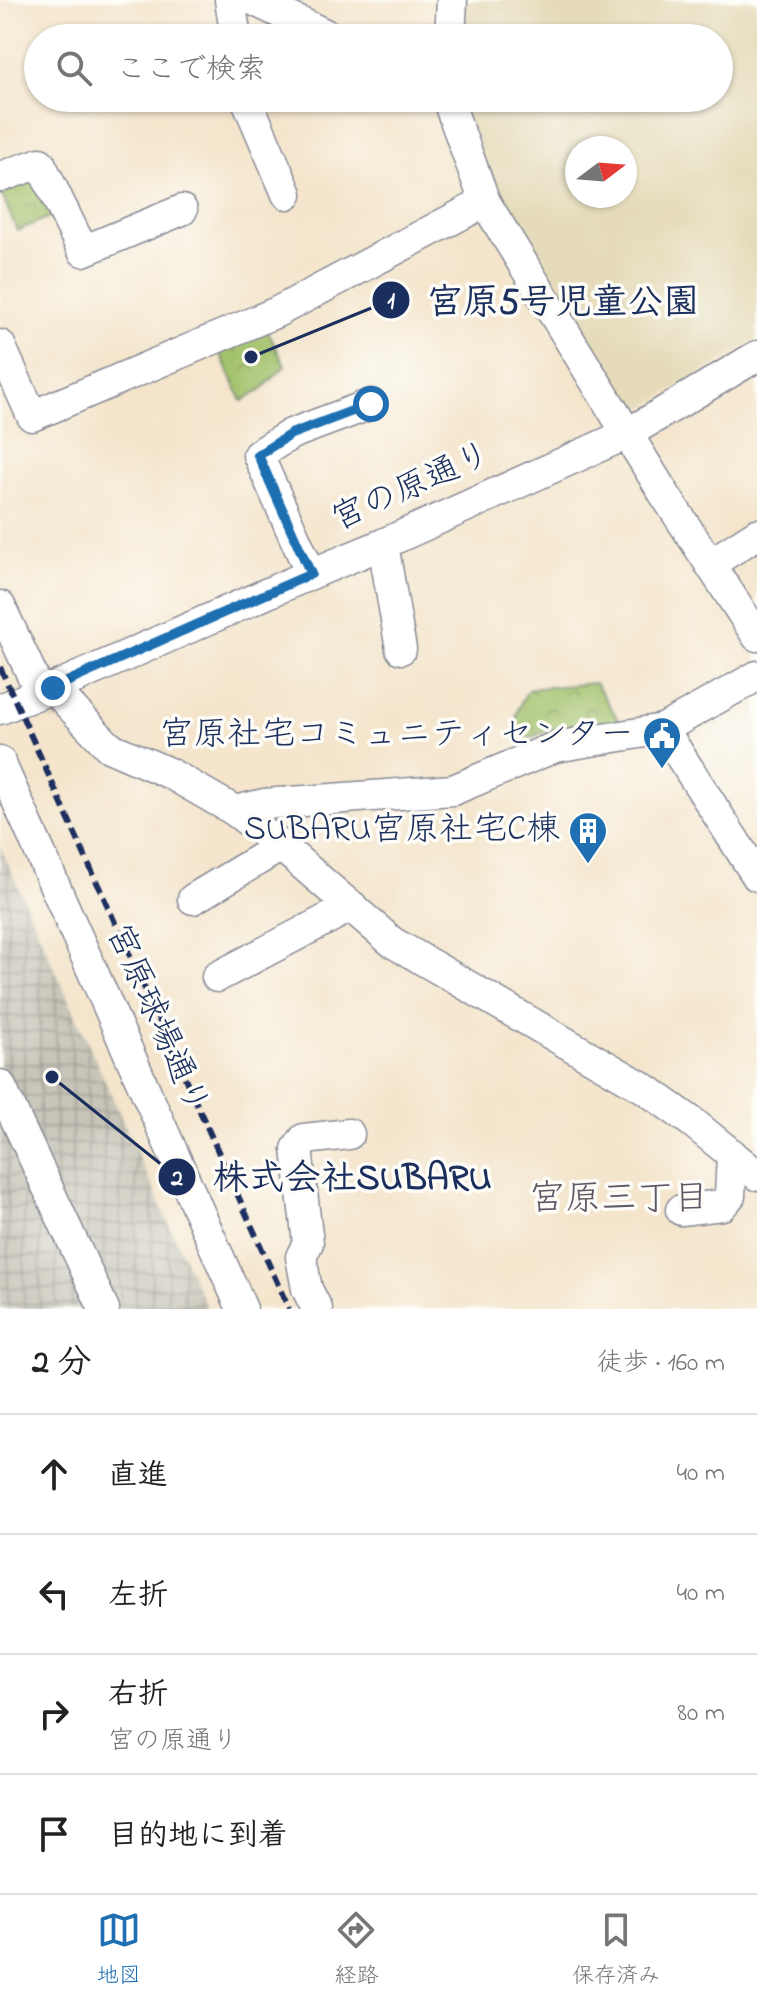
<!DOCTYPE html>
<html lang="ja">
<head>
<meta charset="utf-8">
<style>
	:root { --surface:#fff; --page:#f2f2f2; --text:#222; --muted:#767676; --line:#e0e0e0; --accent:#1f6fb2 }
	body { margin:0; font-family:"Indie Flower","Klee One",sans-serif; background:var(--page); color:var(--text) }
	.compass { position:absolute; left:565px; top:136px; width:72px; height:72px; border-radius:50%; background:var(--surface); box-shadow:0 2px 6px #0004; rotate:74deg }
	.stop { position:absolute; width:24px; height:24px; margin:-18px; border:6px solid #1f6fb2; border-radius:50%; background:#fff }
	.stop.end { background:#1f6fb2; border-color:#fff; box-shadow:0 2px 8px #0008 }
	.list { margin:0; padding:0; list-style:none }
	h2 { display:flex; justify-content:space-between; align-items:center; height:104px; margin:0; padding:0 32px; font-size:34px }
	h2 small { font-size:26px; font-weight:400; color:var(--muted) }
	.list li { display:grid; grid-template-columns:52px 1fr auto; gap:24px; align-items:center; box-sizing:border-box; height:120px; padding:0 32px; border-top:2px solid var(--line) }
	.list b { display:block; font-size:30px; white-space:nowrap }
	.list p { margin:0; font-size:26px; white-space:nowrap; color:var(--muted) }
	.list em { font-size:26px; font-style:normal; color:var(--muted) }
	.icon { flex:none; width:44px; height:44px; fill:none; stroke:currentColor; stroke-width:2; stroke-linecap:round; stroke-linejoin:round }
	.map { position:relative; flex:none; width:757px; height:1309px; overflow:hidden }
	.search { position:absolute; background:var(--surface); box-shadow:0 2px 6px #0004; left:24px; right:24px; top:24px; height:88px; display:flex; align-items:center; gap:20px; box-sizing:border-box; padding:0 28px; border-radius:44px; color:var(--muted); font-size:30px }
	.sheet { height:584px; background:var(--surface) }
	nav { display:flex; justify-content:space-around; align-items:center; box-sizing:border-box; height:112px; border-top:2px solid var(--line); background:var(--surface); font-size:22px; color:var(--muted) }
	nav a { display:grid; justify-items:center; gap:4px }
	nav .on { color:var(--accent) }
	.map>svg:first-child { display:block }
	.built { fill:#e5dbba; fill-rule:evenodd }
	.industrial { fill:url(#industrial-grid) }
	.park { fill:url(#park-crowns); stroke:#5e7863; stroke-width:2 }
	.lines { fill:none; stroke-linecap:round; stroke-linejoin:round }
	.minor-casing { stroke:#888a95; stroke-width:33 }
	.minor { stroke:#fff; stroke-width:30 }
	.rail { stroke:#1b2f5e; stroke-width:6; stroke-dasharray:12 6; stroke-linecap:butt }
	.route { stroke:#1f6fb2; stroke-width:10 }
	.labels { text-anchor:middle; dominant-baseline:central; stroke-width:7; stroke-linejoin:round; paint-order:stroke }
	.street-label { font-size:34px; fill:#1b2f5e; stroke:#fdfcf7 }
	.poi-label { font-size:34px; fill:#1b2f5e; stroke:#fdfcf7; text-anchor:end }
	.neighbourhood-label { font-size:36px; fill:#605767; stroke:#fdfcf7 }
	.leader { fill:none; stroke:#1b2f5e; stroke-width:3 }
	.callout-dot { fill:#1b2f5e; stroke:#fdfcf7; stroke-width:3 }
	.mark-label { font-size:24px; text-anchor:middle; font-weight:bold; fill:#fff }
	.callout-label { font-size:36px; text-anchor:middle; font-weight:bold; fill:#1b2f5e; stroke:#fdfcf7; stroke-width:7; stroke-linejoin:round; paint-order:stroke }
</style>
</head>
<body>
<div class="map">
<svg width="757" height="1309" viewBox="0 0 757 1309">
	<defs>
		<pattern id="industrial-grid" width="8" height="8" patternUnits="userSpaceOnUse" patternTransform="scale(2)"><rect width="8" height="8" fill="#c7c5b8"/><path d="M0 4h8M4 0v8" fill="none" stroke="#a1a099"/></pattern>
		<pattern id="park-crowns" width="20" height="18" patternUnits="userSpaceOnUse" patternTransform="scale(2)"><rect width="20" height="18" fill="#a0c068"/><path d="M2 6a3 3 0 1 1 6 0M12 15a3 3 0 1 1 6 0" fill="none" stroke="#829c59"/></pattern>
	</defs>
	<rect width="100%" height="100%" fill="#fdfcf7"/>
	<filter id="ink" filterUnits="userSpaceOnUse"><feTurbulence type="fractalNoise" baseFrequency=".0125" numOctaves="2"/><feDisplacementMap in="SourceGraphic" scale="16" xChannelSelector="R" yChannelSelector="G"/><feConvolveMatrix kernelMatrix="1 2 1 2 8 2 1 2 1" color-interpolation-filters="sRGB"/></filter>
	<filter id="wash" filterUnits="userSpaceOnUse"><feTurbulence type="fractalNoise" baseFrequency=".006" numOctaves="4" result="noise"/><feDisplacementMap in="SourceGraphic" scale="32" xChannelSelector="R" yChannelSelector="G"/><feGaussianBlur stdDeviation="1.8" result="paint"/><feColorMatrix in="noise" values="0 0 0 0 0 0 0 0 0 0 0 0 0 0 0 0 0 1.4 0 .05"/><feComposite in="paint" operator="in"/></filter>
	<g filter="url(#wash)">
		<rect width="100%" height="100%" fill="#f4e5cc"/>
		<path class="built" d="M462 0H757V339L632 414 495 196 458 98H719V38H460ZM577 148H625V196H577Z"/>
		<polygon class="industrial" points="0,846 207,1309 0,1309"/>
		<g class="park">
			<polygon points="34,177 52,216 17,231 1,192"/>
			<polygon points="266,327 285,366 262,389 242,401 218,349"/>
			<path d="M595 683 620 722 553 729 517 742C516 717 514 711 529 689Z"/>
		</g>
	</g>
	<g filter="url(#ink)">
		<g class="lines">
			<g class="minor-casing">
				<g id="minor">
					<polyline points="230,0 236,38"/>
					<polyline points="253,0 333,38"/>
					<polyline points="450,38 452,0"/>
					<polyline points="246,98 287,194"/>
					<polyline points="447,98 485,202 663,492 757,636"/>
					<polyline points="0,177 40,163 83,251 182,210"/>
					<polyline points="0,345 32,416 277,312 485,202"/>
					<polyline points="383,544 401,649"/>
					<polyline points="710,564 757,534"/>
					<polyline points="311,574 258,455 291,434 371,404"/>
					<polyline points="0,606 40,692"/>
					<polyline points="53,688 109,747 171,774 235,811 281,846 392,942 644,1088 692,1122 757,1175"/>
					<polyline points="0,709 53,688 311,574 383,544 627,434 757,356"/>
					<polyline points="663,729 757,876"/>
					<polyline points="0,762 242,1309"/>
					<polyline points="235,811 264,804 453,790 555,747 663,729 757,676"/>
					<polyline points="193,899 281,846"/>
					<polyline points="217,977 352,906"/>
					<polyline points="0,1085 104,1309"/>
					<polyline points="681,1210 722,1205 730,1196 732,1154"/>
					<polyline points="317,1309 307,1289 301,1257 308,1243 297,1149 304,1139 349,1134"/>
				</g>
			</g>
			<use href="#minor" class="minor"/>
			<polyline class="rail" points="0,667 289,1309"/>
		</g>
	</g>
	<g class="lines" filter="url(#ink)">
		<polyline class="route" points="53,688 311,574 258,455 291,434 371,404"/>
	</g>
	<defs>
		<g id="civic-pin" transform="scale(2)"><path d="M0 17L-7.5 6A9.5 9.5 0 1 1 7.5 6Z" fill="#1f6fb2" stroke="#fdfcf7"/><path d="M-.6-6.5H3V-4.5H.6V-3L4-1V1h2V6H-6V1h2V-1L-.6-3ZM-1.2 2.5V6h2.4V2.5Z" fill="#fff"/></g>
		<g id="building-pin" transform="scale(2)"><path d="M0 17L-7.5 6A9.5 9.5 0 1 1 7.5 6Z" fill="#1f6fb2" stroke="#fdfcf7"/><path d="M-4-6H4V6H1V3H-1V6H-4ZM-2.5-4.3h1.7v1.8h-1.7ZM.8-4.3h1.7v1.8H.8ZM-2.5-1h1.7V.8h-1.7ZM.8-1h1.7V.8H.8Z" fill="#fff"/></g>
	</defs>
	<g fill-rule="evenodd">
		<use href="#civic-pin" x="662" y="736"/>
		<use href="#building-pin" x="588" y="831"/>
	</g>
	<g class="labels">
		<g class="street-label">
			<text transform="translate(412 488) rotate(-24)">宮の原通り</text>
			<text transform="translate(156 1020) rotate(66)">宮原球場通り</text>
		</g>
		<g class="poi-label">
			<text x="634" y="736">宮原社宅コミュニティセンター</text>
			<text x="560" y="831">SUBARU宮原社宅C棟</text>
		</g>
		<g class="neighbourhood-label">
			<text x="619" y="1200">宮原三丁目</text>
		</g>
	</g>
	<path class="leader" d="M251 357L391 300M52 1077L177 1177"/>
	<g class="callout-dot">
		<circle cx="251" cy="357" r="8"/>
		<circle cx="52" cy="1077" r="8"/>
		<circle cx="391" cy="300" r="20"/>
		<circle cx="177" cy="1177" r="20"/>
	</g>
	<g class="mark-label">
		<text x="391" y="308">1</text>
		<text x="177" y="1185">2</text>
	</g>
	<g class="callout-label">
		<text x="563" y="313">宮原5号児童公園</text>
		<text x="352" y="1189">株式会社SUBARU</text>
	</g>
</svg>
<svg class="compass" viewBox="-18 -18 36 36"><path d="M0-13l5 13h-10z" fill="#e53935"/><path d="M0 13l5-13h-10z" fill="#767676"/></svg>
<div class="stop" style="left:371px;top:404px"></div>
<div class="stop end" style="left:53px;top:688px"></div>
<div class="search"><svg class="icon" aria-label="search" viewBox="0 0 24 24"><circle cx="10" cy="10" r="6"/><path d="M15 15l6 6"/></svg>ここで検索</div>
</div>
<section class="sheet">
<h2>2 分<small>徒歩 · 160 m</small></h2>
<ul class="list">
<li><svg class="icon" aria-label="ahead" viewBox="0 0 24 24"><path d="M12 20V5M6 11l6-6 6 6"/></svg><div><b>直進</b></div><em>40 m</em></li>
<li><svg class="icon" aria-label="left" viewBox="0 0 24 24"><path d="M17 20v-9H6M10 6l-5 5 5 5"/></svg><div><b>左折</b></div><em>40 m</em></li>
<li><svg class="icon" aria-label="right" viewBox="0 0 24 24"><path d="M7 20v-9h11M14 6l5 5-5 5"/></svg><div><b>右折</b><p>宮の原通り</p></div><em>80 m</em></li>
<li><svg class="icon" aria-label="arrive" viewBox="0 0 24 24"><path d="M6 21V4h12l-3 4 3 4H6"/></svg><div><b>目的地に到着</b></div></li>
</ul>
</section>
<nav>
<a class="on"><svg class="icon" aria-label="map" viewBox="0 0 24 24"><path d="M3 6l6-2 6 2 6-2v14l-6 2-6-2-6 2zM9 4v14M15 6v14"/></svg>地図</a>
<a><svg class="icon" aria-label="directions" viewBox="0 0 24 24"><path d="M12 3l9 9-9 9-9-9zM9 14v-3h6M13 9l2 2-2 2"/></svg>経路</a>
<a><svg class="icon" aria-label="saved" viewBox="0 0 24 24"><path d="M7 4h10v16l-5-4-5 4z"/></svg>保存済み</a>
</nav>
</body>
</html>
